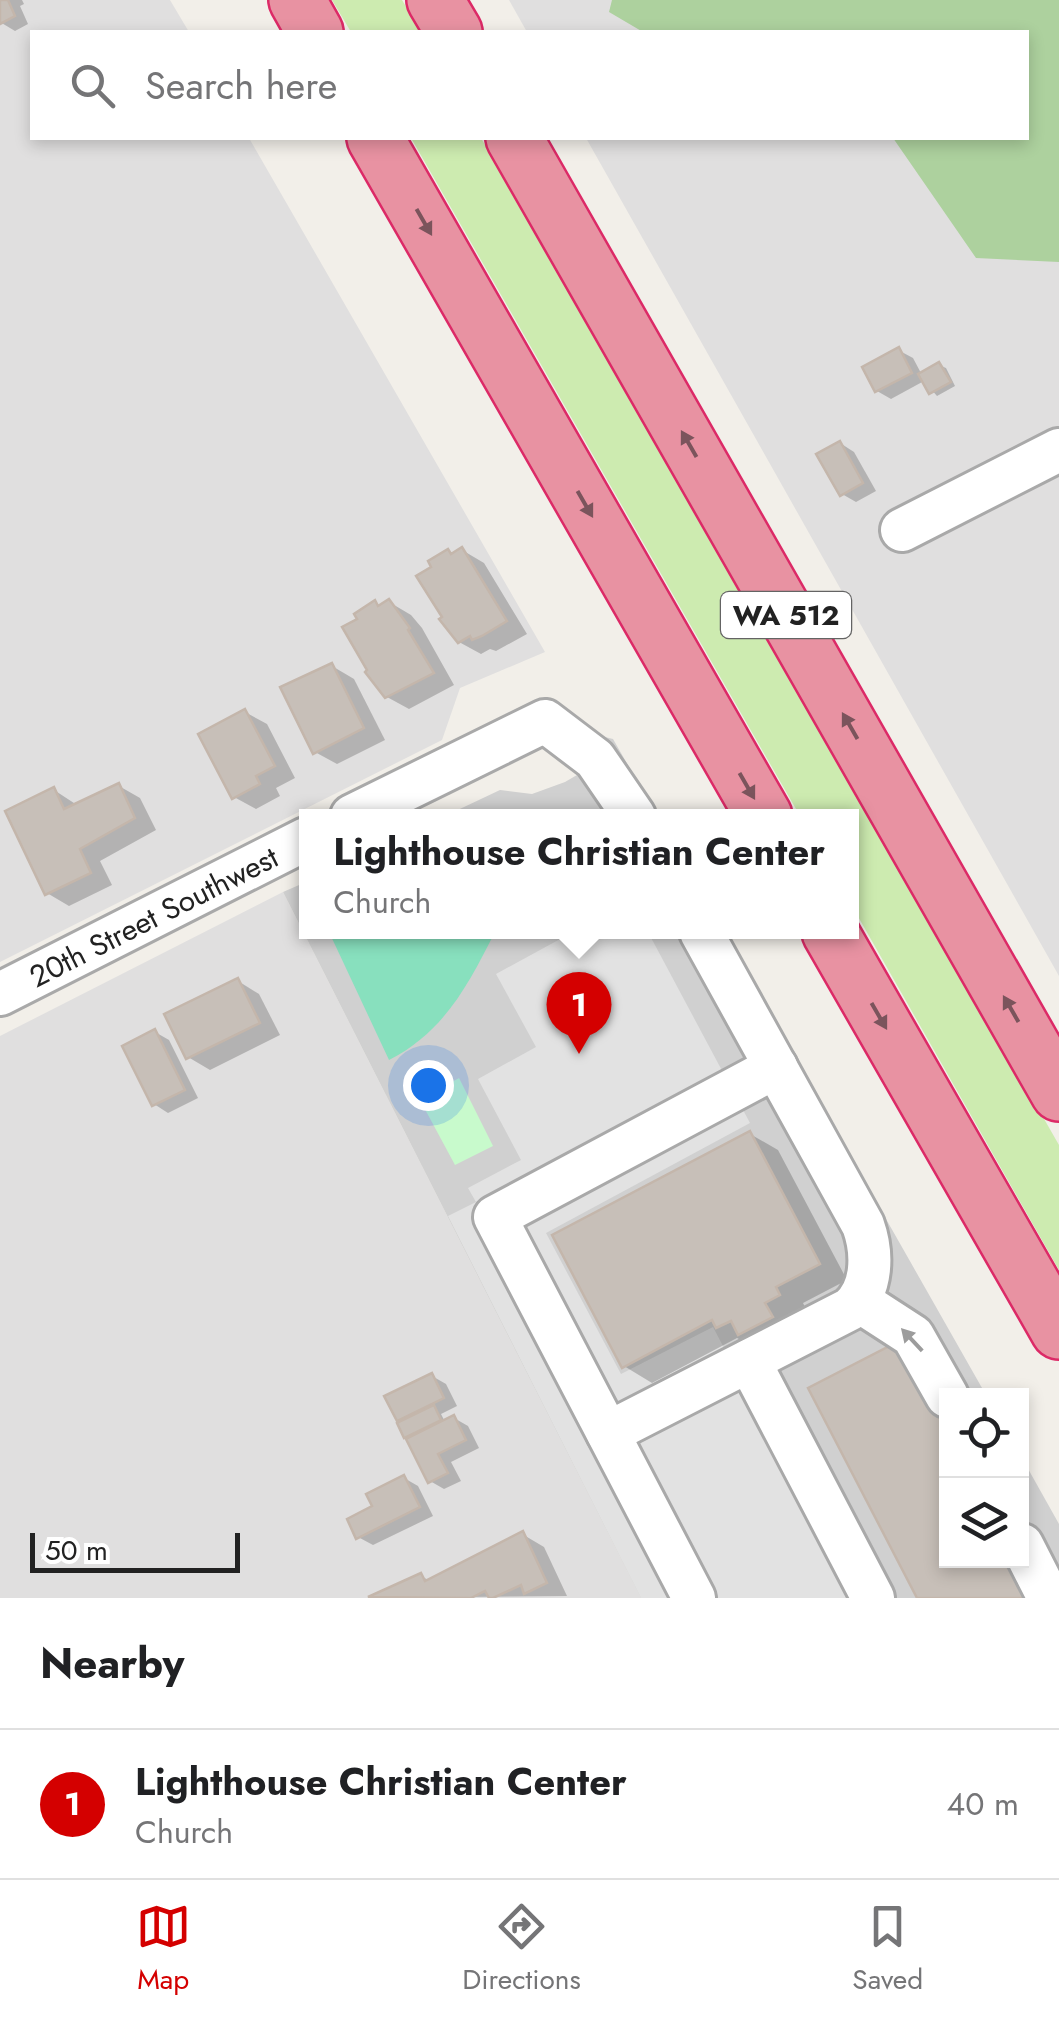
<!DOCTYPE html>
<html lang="en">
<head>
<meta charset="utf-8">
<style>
	:root { --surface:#fff; --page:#f6f6f6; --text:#202124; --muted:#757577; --line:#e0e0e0; --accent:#d40000 }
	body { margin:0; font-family:Jost,sans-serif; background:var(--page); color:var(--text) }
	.controls { position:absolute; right:30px; bottom:30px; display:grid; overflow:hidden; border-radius:0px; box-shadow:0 5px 15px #0003 }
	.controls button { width:90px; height:90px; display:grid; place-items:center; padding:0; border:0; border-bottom:2px solid var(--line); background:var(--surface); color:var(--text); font:50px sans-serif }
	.scale { position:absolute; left:30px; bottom:25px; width:210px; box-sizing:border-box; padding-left:10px; border:5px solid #222; border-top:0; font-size:28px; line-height:35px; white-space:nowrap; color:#222; -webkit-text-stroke:8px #fff; paint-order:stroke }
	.you { position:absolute; left:428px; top:1085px; width:35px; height:35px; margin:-25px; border:8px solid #fff; border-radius:50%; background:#1a73e8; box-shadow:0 0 0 15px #1a73e833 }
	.badge { display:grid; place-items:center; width:65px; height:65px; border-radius:50%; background:var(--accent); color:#fff; font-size:32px; font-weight:700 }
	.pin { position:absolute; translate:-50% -82px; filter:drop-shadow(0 2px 5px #0008) }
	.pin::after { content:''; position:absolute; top:52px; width:35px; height:30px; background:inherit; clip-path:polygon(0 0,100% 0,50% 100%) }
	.popup { position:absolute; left:299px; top:809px; width:560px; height:130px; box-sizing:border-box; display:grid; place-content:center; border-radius:0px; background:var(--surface); filter:drop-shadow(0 2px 8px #0005); font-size:32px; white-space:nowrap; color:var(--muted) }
	.popup b { font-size:38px; color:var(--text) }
	.popup::after { content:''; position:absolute; left:50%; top:100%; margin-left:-20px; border:20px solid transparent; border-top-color:var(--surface) }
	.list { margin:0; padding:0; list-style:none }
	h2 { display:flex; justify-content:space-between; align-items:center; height:130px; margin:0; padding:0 40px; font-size:42px }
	h2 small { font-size:32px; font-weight:400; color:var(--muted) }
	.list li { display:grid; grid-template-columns:65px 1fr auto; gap:30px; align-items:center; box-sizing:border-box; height:150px; padding:0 40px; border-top:2px solid var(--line) }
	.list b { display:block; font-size:38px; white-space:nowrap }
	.list p { margin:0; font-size:32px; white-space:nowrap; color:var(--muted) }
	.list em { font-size:32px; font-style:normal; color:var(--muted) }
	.icon { flex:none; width:55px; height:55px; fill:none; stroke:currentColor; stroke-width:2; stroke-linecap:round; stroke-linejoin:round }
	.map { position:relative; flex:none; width:1059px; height:1598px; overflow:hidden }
	.search { position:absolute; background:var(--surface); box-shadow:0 5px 15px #0003; left:30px; right:30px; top:30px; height:110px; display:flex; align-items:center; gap:25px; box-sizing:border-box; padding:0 35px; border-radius:0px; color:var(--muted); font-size:38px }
	.sheet { height:280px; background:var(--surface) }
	nav { display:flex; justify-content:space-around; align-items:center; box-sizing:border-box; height:140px; border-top:2px solid var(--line); background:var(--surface); font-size:28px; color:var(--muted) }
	nav a { display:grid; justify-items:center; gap:5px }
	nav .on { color:var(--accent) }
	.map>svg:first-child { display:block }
	.residential { fill:#e0dfdf }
	.religious { fill:#d0d0d0 }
	.grass { fill:#cdebb0 }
	.forest { fill:#add19e }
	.park { fill:#c8facc }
	.pitch { fill:#88e0be }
	.parking { fill:#e2e2e2 }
	.shadow { fill:#0003 }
	.building { fill:#c7bfb8; stroke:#c4b6ab; stroke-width:2.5 }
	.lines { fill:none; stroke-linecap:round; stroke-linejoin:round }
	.minor-casing { stroke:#a9a9a9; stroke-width:48 }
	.highway-casing { stroke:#dc2a67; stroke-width:60 }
	.minor { stroke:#fff; stroke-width:42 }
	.highway { stroke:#e892a2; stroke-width:55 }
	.oneway { fill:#7b545c }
	.oneway2 { fill:#9c9c9c }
	.labels { text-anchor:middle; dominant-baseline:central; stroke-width:8; stroke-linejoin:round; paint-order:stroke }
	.shield { fill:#fff; stroke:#646464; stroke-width:2.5 }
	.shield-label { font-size:28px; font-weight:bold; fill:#222 }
	.street-label { font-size:30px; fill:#222; stroke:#fff }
</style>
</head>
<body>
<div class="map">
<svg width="1059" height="1598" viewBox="0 0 1059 1598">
	<rect width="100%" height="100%" fill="#f2efe9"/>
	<g class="residential">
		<polygon points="0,0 170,0 189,32 32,32 32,138 249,138 545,652 460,688 442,740 0,962"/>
		<polygon points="509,0 1059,0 1059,976 586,138 1026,138 1026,32 527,32"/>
		<polygon points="283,892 641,1598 0,1598 0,1036"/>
	</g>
	<g class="religious">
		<polygon points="597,735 613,739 657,816 445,816 500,790 532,794 565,782 577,775 593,750"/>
		<polygon points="306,882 306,932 723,932 986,1395 946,1396 946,1560 1022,1560 1022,1458 1059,1524 1059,1598 641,1598 283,892"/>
	</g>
	<g class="grass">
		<polygon points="332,0 402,0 421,32 351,32"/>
		<polygon points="411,138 481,138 1059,1145 1059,1270 852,906 852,816 800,816"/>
	</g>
	<polygon class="forest" points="612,0 1059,0 1059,262 976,258 893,138 1026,138 1026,32 643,32 609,12"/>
	<polygon class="park" points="459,1078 493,1146 455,1165 420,1100"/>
	<path class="pitch" d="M329 932H495C468 985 444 1032 389 1060Z"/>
	<polygon class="parking" points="573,932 648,932 750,1123 546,1233 621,1374 713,1327 854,1598 641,1598 448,1216 476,1202 468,1188 521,1160 478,1079 536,1047 496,974"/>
	<g class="shadow">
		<polygon points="0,0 22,0 24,4 20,6 28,24 15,31 0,22"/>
		<polygon points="898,350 913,358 922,375 939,365 946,368 955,386 937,396 924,381 891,399 877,391"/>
		<polygon points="840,443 854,452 876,491 856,502 842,494"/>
		<polygon points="462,550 484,563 527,634 496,651 490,649 481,654 459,642 435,567 448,552 454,555"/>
		<polygon points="389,602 411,615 422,628 454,685 409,709 387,697 360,619 375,603 381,607"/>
		<polygon points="332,666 354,679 385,740 337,764 315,752"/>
		<polygon points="245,712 267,724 295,778 276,788 280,796 256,809 234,797"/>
		<polygon points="119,786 140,798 156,830 100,861 112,885 69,906 47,893 54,790 77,805"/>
		<polygon points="238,981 259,994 280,1035 210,1070 188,1057"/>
		<polygon points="155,1032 169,1040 198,1098 168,1113 154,1104"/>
		<polygon points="750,1134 778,1150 847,1280 803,1303 807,1311 747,1343 737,1338 652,1383 624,1366"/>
		<polygon points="432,1376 446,1384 457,1406 441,1414 445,1422 454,1418 468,1426 479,1448 451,1462 461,1481 444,1489 430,1481 406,1436 404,1423 398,1420"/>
		<polygon points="946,1396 946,1560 1022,1560 1022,1523 1059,1595 920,1598"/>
		<polygon points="404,1478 418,1486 433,1516 373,1545 358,1537 375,1507"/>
		<polygon points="522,1534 544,1547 567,1596 373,1598 421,1576 430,1581"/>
	</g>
	<g class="building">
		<polygon points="0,0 8,0 15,16 0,24"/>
		<polygon points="899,347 912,373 875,392 862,367"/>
		<polygon points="939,362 951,382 929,394 918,374"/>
		<polygon points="840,441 863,483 840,496 816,454"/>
		<polygon points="462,547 507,621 482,636 472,640 470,636 458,643 439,619 442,617 416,576 431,567 428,561 448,549 451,554"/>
		<polygon points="389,599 410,628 408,630 434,673 385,698 365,672 367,670 342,627 357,619 354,614 375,600 378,606"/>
		<polygon points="332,663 364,728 313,754 280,687"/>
		<polygon points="245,709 275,766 256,776 260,784 232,799 198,734"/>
		<polygon points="119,783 135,818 80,849 91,873 45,895 5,811 54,787 64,809"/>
		<polygon points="238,978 260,1023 186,1059 164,1014"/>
		<polygon points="155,1029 185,1090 152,1106 122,1046"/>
		<polygon points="750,1131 820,1264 776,1287 780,1295 765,1303 773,1317 738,1335 731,1321 716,1328 712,1320 622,1368 552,1235"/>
		<polygon points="907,1337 946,1413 946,1560 1022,1560 1042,1598 917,1598 808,1388"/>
		<polygon points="432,1373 444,1398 397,1421 384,1396"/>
		<polygon points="434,1405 441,1420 404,1438 397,1423"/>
		<polygon points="454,1415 466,1440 438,1454 448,1473 428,1483 406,1439"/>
		<polygon points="404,1475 420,1507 356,1539 347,1519 372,1506 366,1494"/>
		<polygon points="523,1531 547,1583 524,1594 521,1585 493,1598 489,1598 485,1591 471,1598 368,1597 421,1573 425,1581"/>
	</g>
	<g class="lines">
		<g class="minor-casing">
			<g id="minor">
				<polyline points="902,530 1059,450"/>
				<polyline points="352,816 545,721 595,759 634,816"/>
				<path id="s1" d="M0 994 306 839"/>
				<polyline points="859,1301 913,1336 947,1396"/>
				<polyline points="749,1361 873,1598"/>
				<path d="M608 1433 850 1309C873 1289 873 1253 863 1225L701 932"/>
				<polyline points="1022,1545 1049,1598"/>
				<polyline points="694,1598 495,1217 776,1067"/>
			</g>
		</g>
		<g class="highway-casing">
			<g id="highway">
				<polyline points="297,0 315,32"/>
				<polyline points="435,0 454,32"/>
				<polyline points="375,138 764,816"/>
				<polyline points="514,138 1059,1093"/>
				<polyline points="830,932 1059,1331"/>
			</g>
		</g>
		<use href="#minor" class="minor"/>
		<use href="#highway" class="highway"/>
	</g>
	<defs><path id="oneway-solid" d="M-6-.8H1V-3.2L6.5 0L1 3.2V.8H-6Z" transform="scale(2.5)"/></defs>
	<g class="oneway">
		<use href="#oneway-solid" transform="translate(424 222) rotate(60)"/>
		<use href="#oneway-solid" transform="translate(689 444) rotate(-120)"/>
		<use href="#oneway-solid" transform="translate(585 504) rotate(60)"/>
		<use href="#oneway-solid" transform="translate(850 726) rotate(-120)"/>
		<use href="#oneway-solid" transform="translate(747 786) rotate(60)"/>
		<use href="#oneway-solid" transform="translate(1011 1009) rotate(-120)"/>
		<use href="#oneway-solid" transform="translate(879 1016) rotate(60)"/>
	</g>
	<use class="oneway2" href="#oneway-solid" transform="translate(912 1340) rotate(-133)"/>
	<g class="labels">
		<rect class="shield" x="721" y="592" width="130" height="46" rx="8"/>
		<g class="shield-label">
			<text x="786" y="615">WA 512</text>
		</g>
		<g class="street-label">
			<text stroke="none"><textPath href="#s1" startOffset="172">20th Street Southwest</textPath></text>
		</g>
	</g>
</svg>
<div class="controls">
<button><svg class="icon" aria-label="locate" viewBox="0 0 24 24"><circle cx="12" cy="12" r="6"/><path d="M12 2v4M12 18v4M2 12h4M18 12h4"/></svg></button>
<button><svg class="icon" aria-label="layers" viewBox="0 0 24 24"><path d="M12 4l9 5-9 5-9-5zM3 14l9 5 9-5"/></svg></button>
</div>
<div class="scale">50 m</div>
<div class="you"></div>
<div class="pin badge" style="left:579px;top:1054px">1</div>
<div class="popup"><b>Lighthouse Christian Center</b>Church</div>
<div class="search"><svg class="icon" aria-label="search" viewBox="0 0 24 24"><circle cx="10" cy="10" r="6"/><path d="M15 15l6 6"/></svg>Search here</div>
</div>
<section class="sheet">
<h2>Nearby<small></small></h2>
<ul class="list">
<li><span class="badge">1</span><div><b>Lighthouse Christian Center</b><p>Church</p></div><em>40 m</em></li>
</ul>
</section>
<nav>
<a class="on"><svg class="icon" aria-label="map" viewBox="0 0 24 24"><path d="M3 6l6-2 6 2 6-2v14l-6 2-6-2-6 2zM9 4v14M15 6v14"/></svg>Map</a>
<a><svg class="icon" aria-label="directions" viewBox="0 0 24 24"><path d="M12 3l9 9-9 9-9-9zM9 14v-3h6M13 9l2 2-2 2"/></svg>Directions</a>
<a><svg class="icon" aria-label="saved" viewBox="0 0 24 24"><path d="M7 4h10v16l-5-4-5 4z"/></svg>Saved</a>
</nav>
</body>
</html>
